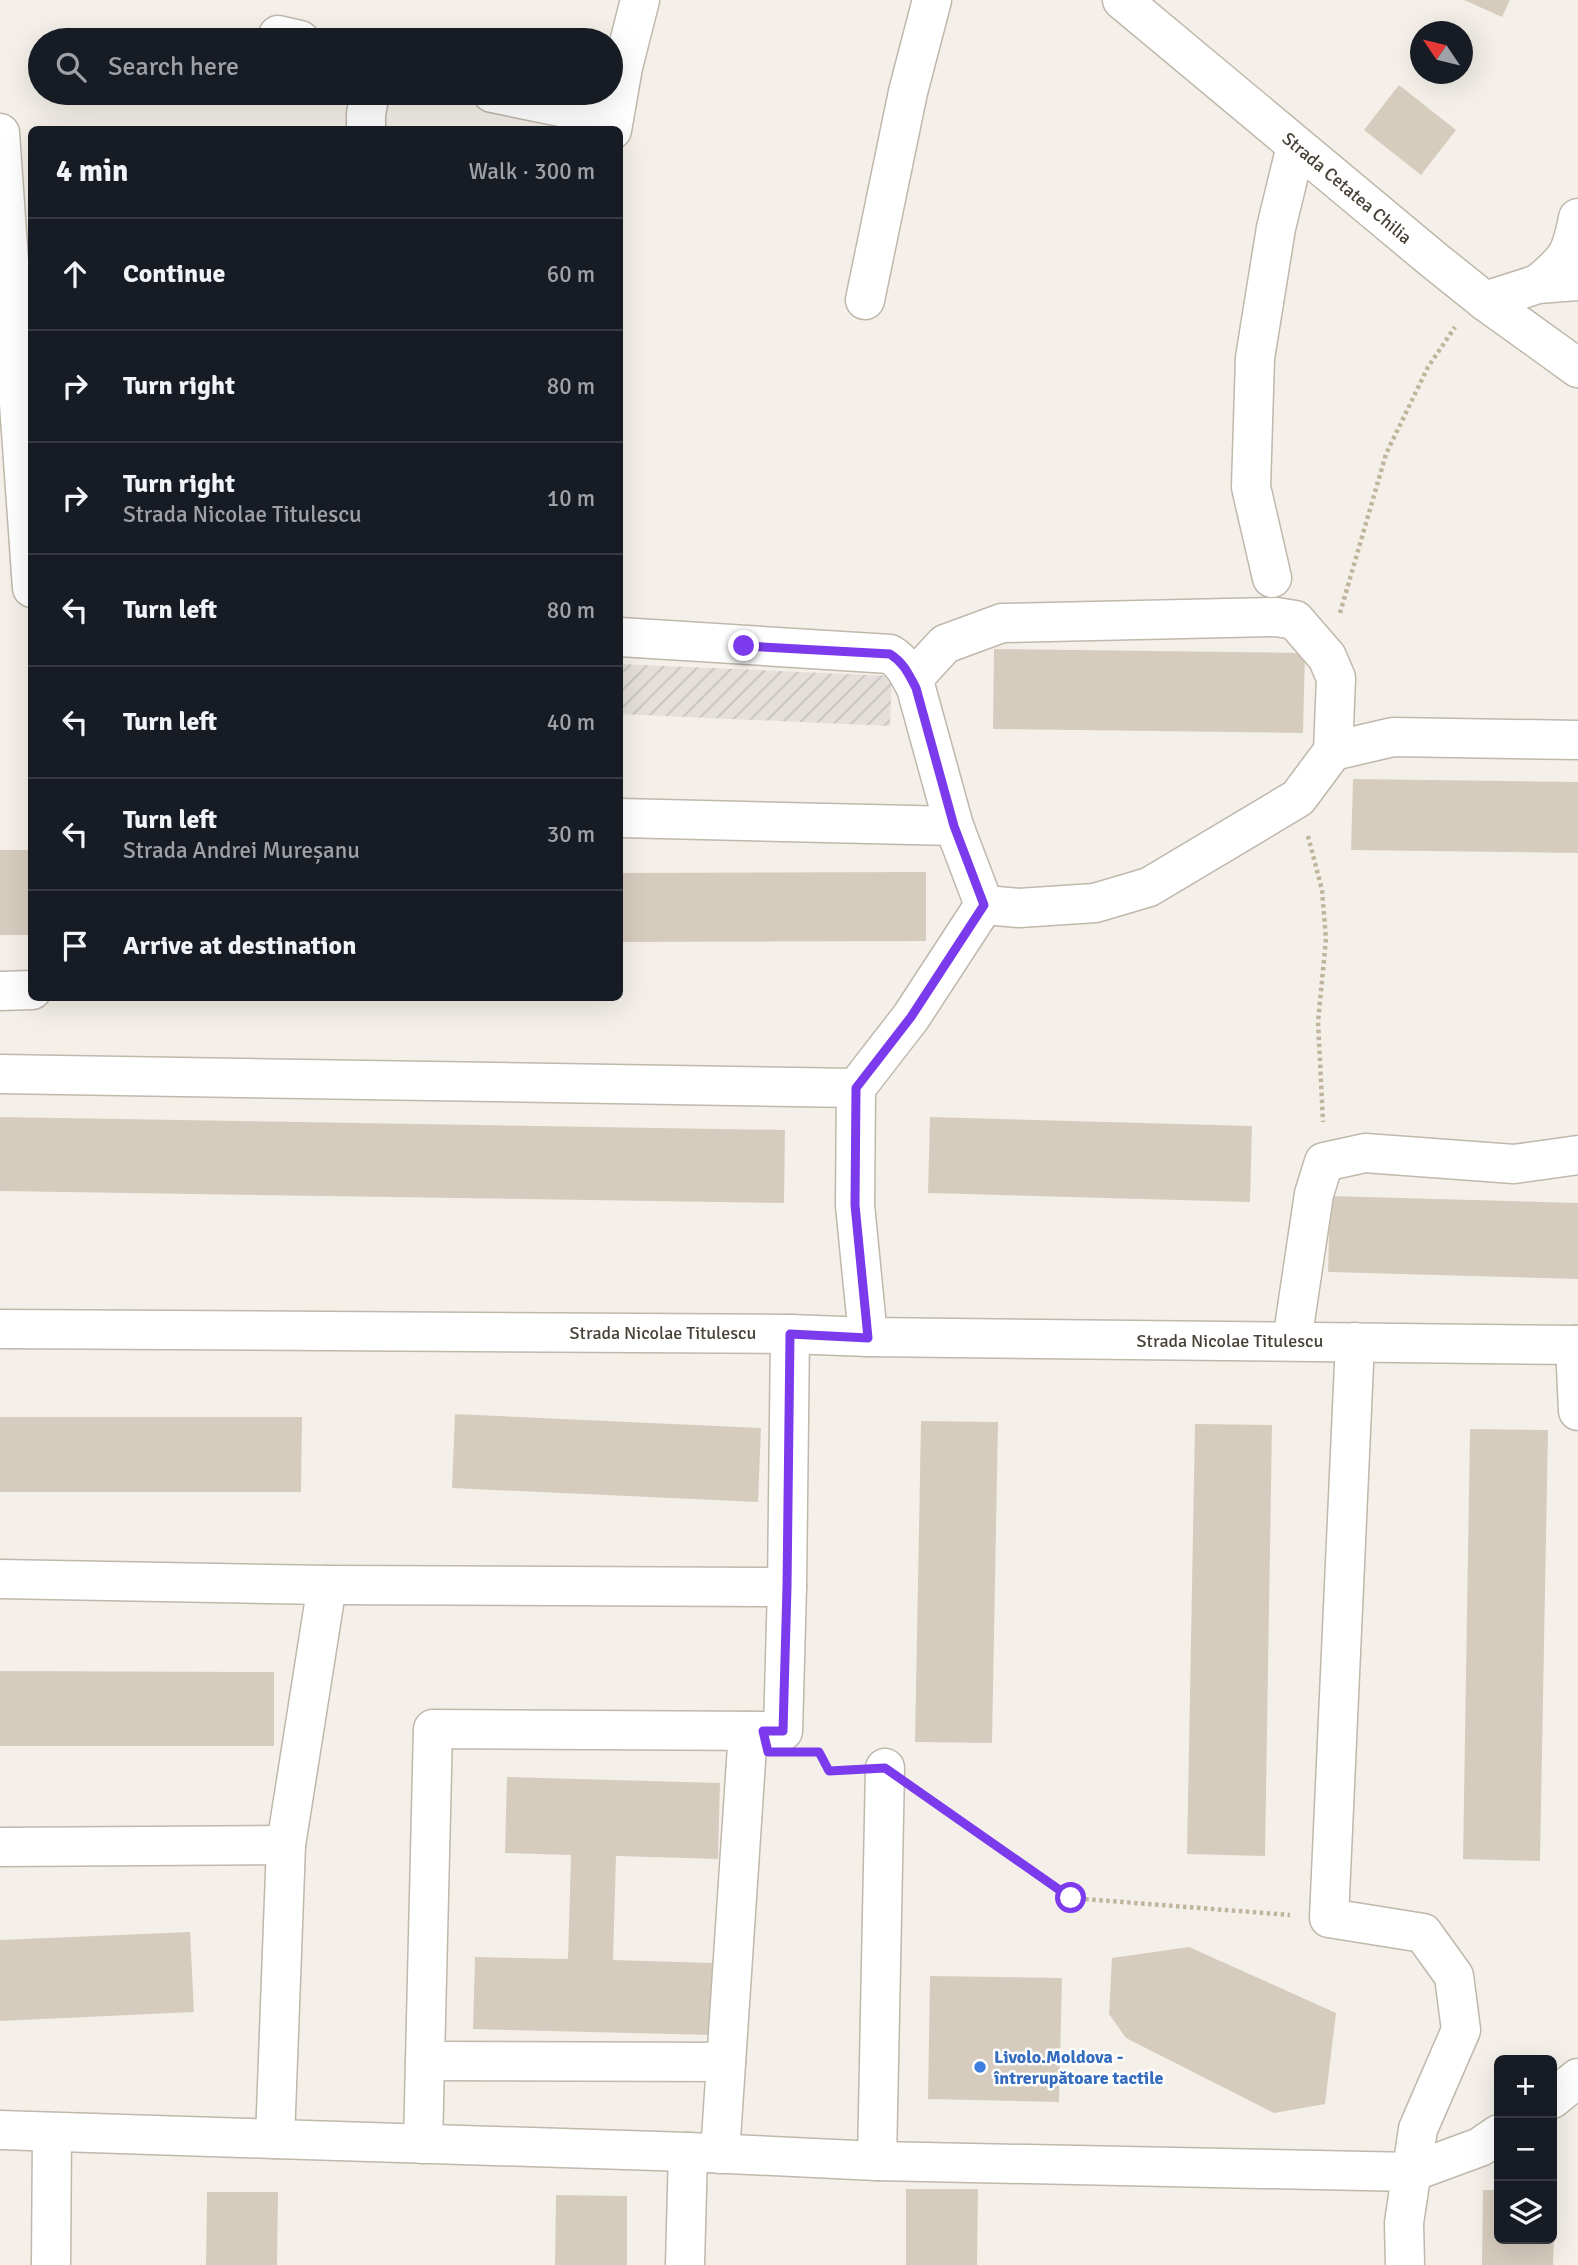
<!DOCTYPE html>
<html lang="en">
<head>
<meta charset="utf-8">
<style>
	:root { --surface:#171b24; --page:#242831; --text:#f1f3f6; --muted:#9ea1a6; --line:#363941 }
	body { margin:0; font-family:Signika,sans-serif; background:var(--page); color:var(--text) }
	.controls { position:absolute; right:21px; bottom:21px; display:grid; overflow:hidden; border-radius:10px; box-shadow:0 7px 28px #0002 }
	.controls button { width:63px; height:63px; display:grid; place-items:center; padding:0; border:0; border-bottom:2px solid var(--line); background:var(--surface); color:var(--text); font:35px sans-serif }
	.compass { position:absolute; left:1410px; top:21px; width:63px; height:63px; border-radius:50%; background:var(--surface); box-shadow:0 7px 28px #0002; rotate:305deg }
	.stop { position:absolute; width:21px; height:21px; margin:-16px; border:5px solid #7c3aed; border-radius:50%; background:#fff }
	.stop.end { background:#7c3aed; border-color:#fff; box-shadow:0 2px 7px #0008 }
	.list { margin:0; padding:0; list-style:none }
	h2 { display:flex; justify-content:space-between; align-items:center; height:91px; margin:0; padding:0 28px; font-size:30px }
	h2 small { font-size:23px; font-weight:400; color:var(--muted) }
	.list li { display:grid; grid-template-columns:46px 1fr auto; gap:21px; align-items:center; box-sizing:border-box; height:112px; padding:0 28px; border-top:2px solid var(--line) }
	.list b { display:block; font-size:26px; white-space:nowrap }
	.list p { margin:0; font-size:23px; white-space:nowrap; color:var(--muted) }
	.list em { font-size:23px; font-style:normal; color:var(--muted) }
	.icon { flex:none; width:38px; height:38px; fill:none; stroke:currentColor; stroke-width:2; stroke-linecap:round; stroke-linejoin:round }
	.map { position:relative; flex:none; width:1578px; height:2265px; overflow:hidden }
	.search { position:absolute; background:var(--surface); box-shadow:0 7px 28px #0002; left:28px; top:28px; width:595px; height:77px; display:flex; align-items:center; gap:18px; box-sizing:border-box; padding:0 24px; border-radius:38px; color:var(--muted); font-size:26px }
	.panel { position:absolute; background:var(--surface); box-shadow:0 7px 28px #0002; left:28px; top:126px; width:595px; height:875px; border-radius:10px }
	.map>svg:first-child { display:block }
	.industrial { fill:url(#industrial-furrows) }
	.building { fill:#d6ccbe }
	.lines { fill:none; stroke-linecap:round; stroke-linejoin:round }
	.minor-casing { stroke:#bfb8ab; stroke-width:41 }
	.path { stroke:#c1b49d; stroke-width:4.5; stroke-dasharray:3.5 3.5; stroke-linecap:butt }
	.minor { stroke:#fff; stroke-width:38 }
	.route { stroke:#7c3aed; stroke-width:9 }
	.shop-dot { fill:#3f7fe0; stroke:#fff; stroke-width:2.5 }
	.labels { text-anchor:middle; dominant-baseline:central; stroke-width:5; stroke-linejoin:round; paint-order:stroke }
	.street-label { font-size:18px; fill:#484137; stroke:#fff }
	.shop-label { font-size:18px; font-weight:bold; fill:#366cbe; stroke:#fff; text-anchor:start }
</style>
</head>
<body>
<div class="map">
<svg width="1578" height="2265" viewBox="0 0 1578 2265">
	<defs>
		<pattern id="industrial-furrows" width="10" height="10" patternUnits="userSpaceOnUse" patternTransform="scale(1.75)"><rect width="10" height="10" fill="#e4dfda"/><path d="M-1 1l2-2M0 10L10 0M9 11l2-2" fill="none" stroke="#c5c1bc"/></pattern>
	</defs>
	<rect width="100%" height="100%" fill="#f4f0e9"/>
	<polygon class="industrial" points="620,664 892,676 890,726 620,714"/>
	<g class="building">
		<polygon points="1464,0 1510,0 1502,17"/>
		<polygon points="1399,85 1456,130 1421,175 1364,130"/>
		<polygon points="994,649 1305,653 1303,733 993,729"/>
		<polygon points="1353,779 1578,782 1578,853 1351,850"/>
		<rect x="0" y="850" width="32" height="85"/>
		<polygon points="926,872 926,941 620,942 620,873"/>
		<polygon points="0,1117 785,1130 784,1203 0,1191"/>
		<polygon points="930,1117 1252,1126 1250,1202 928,1193"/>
		<polygon points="1330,1196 1578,1203 1578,1279 1328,1272"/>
		<polygon points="455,1414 761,1428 758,1502 452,1488"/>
		<polygon points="0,1417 302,1417 301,1492 0,1492"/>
		<polygon points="921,1421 998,1422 992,1743 915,1742"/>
		<polygon points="1195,1424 1272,1425 1265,1856 1187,1854"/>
		<polygon points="1470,1429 1548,1430 1540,1861 1463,1859"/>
		<polygon points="0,1671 274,1672 274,1746 0,1746"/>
		<polygon points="507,1777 720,1783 718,1859 616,1856 613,1960 713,1963 711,2035 473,2029 475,1957 568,1959 571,1855 505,1853"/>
		<polygon points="190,1932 194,2012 0,2021 0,1940"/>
		<polygon points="1189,1947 1336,2013 1325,2104 1274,2113 1126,2038 1109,2014 1112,1958"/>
		<polygon points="930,1976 1062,1978 1059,2102 928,2099"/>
		<polygon points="906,2189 978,2189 977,2265 906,2265"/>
		<polygon points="1483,2190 1499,2190 1499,2239 1554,2239 1553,2265 1482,2265"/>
		<polygon points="207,2192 278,2192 277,2265 206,2265"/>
		<polygon points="556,2195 627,2196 627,2265 555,2265"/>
	</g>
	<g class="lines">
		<g class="minor-casing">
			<g id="minor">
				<polyline points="1122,0 1435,261 1485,301 1578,368"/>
				<polyline points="278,35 300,40"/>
				<polyline points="492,93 614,118"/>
				<polyline points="366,130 366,114 370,93"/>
				<polyline points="612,130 623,67 640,0"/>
				<polyline points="0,133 32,588"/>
				<path d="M1538 284C1567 260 1571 255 1578 218"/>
				<polyline points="865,300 908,92 932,0"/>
				<polyline points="1485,301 1538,284 1578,281"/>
				<polyline points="1272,578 1251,487 1255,358 1276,228 1296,146"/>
				<path d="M620 637 890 654C904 663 908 673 916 688L954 826 984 905 911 1017 856 1088 855 1205 868 1337"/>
				<polyline points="912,680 945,644 1002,623 1276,617 1295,620 1327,657 1336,678 1333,751"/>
				<polyline points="620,818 954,826"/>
				<polyline points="984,905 1019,908 1095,903 1149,887 1298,798 1333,751 1393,737 1578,740"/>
				<polyline points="0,991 32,990"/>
				<polyline points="0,1074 856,1088"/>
				<polyline points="0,1329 790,1334 868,1337 1578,1345"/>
				<polyline points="1292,1341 1314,1194 1324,1162 1365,1153 1514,1164 1578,1155"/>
				<polyline points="1355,1342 1329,1918 1423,1933 1454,1976 1461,2030 1418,2129 1404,2223 1405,2265"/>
				<polyline points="1575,1345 1578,1411"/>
				<polyline points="0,1579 327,1585 286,1845"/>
				<polyline points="327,1585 787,1587"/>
				<polyline points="0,1847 286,1845 275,2139 0,2130"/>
				<polyline points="425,2061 726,2062"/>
				<polyline points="1552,2099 1578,2078"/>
				<polyline points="275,2139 688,2152"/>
				<polyline points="423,2144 433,1729 783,1731 787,1587 790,1334"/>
				<polyline points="720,2154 748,1731"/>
				<polyline points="877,2161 1412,2172 1480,2147 1499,2134"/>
				<polyline points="51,2265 52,2133"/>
				<polyline points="685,2265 688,2152 877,2161 885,1768"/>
			</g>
		</g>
		<g class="path">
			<polyline points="1340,613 1386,454 1428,367 1455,327"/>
			<polyline points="1308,836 1322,890 1326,939 1318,1022 1323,1122"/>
			<polyline points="817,1752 819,1752 829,1771 848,1770"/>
			<polyline points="922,1794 1071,1898 1290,1915"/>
		</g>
		<use href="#minor" class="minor"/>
	</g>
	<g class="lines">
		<path class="route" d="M744 646 890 654C904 663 908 673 916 688L954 826 984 905 911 1017 856 1088 855 1205 868 1338 790 1334 787 1587 783 1731H763L768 1752H819L829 1771 885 1768 1071 1898"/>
	</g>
	<circle class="shop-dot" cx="980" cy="2067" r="7"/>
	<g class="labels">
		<g class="street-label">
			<text transform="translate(1347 188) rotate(40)">Strada Cetatea Chilia</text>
			<text x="663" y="1333">Strada Nicolae Titulescu</text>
			<text x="1230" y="1341">Strada Nicolae Titulescu</text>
		</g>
		<g class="shop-label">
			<text x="994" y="2057">Livolo.Moldova -<tspan x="994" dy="21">întrerupătoare tactile</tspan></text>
		</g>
	</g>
</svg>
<div class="controls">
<button>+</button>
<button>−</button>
<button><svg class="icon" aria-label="layers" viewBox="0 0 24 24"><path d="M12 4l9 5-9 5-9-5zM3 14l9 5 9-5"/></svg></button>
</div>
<svg class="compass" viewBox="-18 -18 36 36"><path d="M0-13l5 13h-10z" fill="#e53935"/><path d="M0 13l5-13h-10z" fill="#9ea1a6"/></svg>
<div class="stop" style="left:1071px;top:1898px"></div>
<div class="stop end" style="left:744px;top:646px"></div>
<div class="search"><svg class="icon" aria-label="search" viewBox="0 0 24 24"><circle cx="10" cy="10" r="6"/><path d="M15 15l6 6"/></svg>Search here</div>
<section class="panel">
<h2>4 min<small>Walk · 300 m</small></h2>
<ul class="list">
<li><svg class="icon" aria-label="ahead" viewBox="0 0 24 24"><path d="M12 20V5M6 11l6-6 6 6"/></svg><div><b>Continue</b></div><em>60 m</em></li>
<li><svg class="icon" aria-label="right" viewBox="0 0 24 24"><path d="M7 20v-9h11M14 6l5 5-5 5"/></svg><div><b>Turn right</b></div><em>80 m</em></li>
<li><svg class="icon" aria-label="right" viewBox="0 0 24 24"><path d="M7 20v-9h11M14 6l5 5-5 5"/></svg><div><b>Turn right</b><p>Strada Nicolae Titulescu</p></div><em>10 m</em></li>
<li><svg class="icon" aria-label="left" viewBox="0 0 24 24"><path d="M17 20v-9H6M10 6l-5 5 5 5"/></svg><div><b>Turn left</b></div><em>80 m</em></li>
<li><svg class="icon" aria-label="left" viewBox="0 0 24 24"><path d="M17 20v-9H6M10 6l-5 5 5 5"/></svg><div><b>Turn left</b></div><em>40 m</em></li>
<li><svg class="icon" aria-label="left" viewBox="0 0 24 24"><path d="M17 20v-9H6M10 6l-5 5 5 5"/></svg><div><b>Turn left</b><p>Strada Andrei Mureșanu</p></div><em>30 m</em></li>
<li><svg class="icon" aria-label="arrive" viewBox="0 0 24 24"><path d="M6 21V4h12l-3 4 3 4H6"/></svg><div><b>Arrive at destination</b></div></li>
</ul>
</section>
</div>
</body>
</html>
